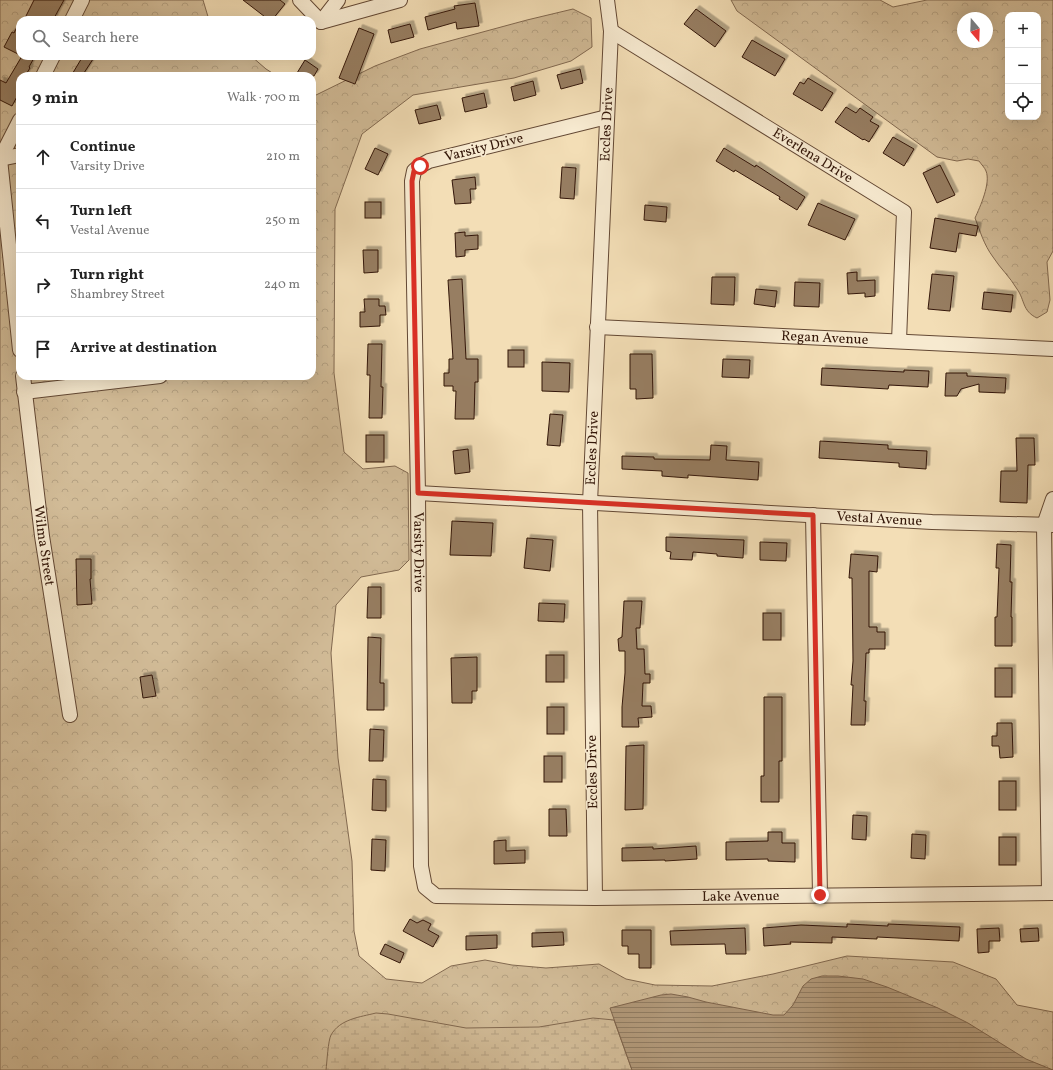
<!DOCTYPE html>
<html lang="en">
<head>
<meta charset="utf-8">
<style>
	:root { --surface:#fff; --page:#f6f6f6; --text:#222; --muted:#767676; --line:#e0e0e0 }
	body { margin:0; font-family:Vollkorn,serif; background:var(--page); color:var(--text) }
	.controls { position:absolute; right:12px; top:12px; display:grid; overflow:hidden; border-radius:8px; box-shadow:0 4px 16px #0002 }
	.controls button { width:36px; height:36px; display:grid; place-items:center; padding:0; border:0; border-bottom:1px solid var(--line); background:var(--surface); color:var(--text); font:20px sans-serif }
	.compass { position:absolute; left:957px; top:12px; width:36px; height:36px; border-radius:50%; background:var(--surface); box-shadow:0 4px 16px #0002; rotate:161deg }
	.stop { position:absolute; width:12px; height:12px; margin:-9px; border:3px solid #d93025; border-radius:50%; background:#fff }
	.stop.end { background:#d93025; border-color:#fff; box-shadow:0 1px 4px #0008 }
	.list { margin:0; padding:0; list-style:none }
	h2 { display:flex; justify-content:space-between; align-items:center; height:52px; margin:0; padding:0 16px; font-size:17px }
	h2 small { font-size:13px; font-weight:400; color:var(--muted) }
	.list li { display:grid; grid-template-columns:26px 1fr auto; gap:12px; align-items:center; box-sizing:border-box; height:64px; padding:0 16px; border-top:1px solid var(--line) }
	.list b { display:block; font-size:15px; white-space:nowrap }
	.list p { margin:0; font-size:13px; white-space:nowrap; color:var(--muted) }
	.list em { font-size:13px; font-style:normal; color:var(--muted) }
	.icon { flex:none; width:22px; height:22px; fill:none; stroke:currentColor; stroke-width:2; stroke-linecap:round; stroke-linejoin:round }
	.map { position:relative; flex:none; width:1053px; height:1070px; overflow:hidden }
	.search { position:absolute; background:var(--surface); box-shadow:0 4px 16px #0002; left:16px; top:16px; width:300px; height:44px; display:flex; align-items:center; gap:10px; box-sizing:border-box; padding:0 14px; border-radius:12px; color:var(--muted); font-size:15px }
	.panel { position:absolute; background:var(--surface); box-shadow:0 4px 16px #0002; left:16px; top:72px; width:300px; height:308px; border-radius:12px }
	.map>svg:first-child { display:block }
	.forest { fill:url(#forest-crowns); stroke:#826950; fill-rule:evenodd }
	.wetland { fill:url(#wetland-marsh); stroke:#826950 }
	.water { fill:url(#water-rules); stroke:#7f654d }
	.building { fill:#977e62; stroke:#331608; filter:url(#shadow) }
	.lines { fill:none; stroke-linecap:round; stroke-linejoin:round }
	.minor-casing { stroke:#634834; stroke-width:16 }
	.minor { stroke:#f7ead0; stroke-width:14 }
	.route { stroke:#d93025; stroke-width:5 }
	.labels { text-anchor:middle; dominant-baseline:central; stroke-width:3.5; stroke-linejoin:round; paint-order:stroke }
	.street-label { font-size:14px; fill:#331608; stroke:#f7ead0 }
</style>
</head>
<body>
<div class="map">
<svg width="1053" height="1070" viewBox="0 0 1053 1070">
	<defs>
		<pattern id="forest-crowns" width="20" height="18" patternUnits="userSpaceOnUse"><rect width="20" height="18" fill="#d2bc98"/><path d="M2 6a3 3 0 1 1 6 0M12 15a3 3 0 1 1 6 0" fill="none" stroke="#b5a182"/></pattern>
		<pattern id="wetland-marsh" width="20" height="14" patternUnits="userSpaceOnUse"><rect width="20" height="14" fill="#d2bc98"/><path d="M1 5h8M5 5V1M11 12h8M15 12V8" fill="none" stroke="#b5a182"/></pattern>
		<pattern id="water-rules" width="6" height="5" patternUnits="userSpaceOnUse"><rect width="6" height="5" fill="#b29a7b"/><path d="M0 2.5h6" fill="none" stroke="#917d63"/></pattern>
		<filter id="shadow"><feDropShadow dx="3.5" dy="-3.5" stdDeviation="0" flood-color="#0004"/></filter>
	</defs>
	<rect width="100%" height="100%" fill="#f3deb6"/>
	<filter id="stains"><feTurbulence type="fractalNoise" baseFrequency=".005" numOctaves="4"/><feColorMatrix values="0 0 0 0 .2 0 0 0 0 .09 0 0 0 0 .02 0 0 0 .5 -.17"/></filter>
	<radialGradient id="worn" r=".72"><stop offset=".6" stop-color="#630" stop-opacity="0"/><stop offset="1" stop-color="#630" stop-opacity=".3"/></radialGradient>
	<g class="forest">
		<polygon points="0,0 203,0 209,20 20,20 20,56 251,56 266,69 277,76 20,76 20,376 312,376 312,97 375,66 420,49 527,20 573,9 591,18 592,47 571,61 514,78 413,95 362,134 335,209 334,373 344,452 363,469 395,466 408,473 409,560 399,570 361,577 336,605 331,653 338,758 352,861 354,931 359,956 386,979 422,983 451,966 485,960 512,965 546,968 599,964 626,979 655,985 712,986 773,974 847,956 953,962 996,979 1017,1005 1053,1012 1053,1070 0,1070"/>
		<path d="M731 0H880L893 7 927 0H1053V251L1047 262 1050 300 1047 312 1037 318C1022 311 1025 300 1017 289 1010 277 1000 268 993 257 984 245 980 231 975 218 980 207 991 183 986 171 985 168 981 164 979 161L968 159 957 161 937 157 737 11ZM1008 15H1038V117H1008ZM963 18H987V42H963Z"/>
	</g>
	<path class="wetland" d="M376 1013 388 1014 466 1028 539 1027 593 1018 614 1020 632 1070H326C327 1062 328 1041 331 1035 340 1019 360 1017 376 1013Z"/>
	<polygon class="water" points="822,976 838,976 863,979 887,987 938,1008 968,1023 1026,1059 1053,1070 632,1070 610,1008 661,995 671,994 688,997 706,1002 773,1015 784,1015 793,1005 803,986 811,979"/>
	<g class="building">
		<polygon points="34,0 64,0 53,20 24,20"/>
		<polygon points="243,0 280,0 285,4 272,20 269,20"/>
		<polygon points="475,3 479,26 457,29 456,22 428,30 425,17 455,9 454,6"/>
		<polygon points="696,9 726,31 715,47 684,24"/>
		<polygon points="20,21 20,55 4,47 12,32 14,33"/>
		<polygon points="410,24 414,37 391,43 388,30"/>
		<polygon points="359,28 374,34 355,84 339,78"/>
		<polygon points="752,40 785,59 775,76 742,57"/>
		<polygon points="22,56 35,56 29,67 30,68 25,76 20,76 20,91 12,106 0,100 0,80 6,83"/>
		<polygon points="83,56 95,56 82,76 71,76"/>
		<polygon points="305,60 318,69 314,76 302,76 297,73"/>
		<polygon points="580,69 583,83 561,89 557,75"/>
		<polygon points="808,78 833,93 822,111 793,94 800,82 804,84"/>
		<polygon points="533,81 536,95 514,101 511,87"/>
		<polygon points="484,93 487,107 465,112 462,98"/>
		<polygon points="437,105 441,119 419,124 415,110"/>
		<polygon points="846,107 856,113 860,108 873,117 870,121 879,126 869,142 864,139 863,140 835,122"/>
		<polygon points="893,137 914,149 904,166 883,153"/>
		<polygon points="375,148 388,154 378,175 365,169"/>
		<polygon points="724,148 755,167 756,165 805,197 797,210 779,199 780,197 735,170 734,172 716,161"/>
		<polygon points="940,165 955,195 937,203 923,173"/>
		<polygon points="562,167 576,168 574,199 560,198"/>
		<polygon points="475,177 476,189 470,189 471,203 455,204 452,180"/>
		<rect x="365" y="202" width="16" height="16"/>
		<polygon points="818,203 855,219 845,240 808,225"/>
		<polygon points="645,205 667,207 666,222 644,220"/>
		<polygon points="935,218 978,226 976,236 959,233 956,252 930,248"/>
		<polygon points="465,232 465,236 478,235 478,249 465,250 465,256 456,257 455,233"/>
		<polygon points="363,250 378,250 378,272 364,273"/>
		<polygon points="857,272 857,281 875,280 875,296 865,297 865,293 848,294 847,273"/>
		<polygon points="932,274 954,276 950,311 928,309"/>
		<polygon points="712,277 735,277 734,305 711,304"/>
		<polygon points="462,279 466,359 478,359 478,382 475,382 474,419 455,419 456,391 453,391 453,386 444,386 444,373 449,373 449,359 453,359 448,280"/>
		<polygon points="795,282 820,283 819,307 794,306"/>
		<polygon points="756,289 777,291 775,307 754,304"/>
		<polygon points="984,292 1013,295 1011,312 982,309"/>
		<polygon points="364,299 379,299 379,306 385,306 386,315 380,315 380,326 360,327 360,312 365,312"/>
		<polygon points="368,344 382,344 381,387 383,387 382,418 369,418 370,375 367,375"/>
		<rect x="508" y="350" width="16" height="17"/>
		<polygon points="630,354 652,354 653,398 636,399 636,389 630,389"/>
		<polygon points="723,359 750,360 749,378 722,377"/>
		<polygon points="542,362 570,363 569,392 542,391"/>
		<polygon points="822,368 904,372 904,370 929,371 928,387 889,385 888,389 821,385"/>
		<polygon points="946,373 967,373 967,376 1006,378 1005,393 979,392 979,384 961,389 957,396 945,396"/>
		<polygon points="550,414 563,415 560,446 547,445"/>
		<rect x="366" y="435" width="18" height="27"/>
		<polygon points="1016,438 1034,438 1035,465 1028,465 1027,503 1000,502 1001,471 1017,471"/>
		<polygon points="820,441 888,445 888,449 927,451 926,469 899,467 899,463 819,458"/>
		<polygon points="711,445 727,446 726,460 759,462 758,480 688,475 688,478 662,476 662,471 622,469 622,456 654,457 654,459 710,460"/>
		<polygon points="468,449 470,472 455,474 453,451"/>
		<polygon points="452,521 493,523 491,556 450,555"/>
		<polygon points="666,537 744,540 743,558 717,556 717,554 693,552 692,560 670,559 671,552 666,551"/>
		<polygon points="527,538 553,540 550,571 524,568"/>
		<polygon points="760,542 787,543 786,561 760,560"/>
		<polygon points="997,544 1011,545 1010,582 1012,582 1011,617 1012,617 1012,646 995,646 995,617 997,617 999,568 996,568"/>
		<polygon points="851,554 878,556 877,572 869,571 869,627 877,627 877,632 885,632 885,649 869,649 869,653 866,653 864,701 866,701 865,725 851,725 853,685 851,685 853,661 852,578 849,578"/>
		<polygon points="76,559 91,559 91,579 90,579 92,604 77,605"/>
		<polygon points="368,587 381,587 381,618 367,618"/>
		<polygon points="624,601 642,601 640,628 636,628 637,649 644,649 645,674 650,674 650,683 643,683 642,706 651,706 652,717 638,718 639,727 622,727 622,707 625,673 625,651 619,651 618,639 622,637"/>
		<polygon points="539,603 565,604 564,622 538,621"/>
		<rect x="763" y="613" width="18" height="27"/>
		<polygon points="368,637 381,638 380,683 384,683 384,710 367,710"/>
		<rect x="546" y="655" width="18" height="27"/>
		<polygon points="477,657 477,691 472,691 472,703 452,703 451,658"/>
		<rect x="995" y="668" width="17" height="29"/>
		<polygon points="152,675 156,696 143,698 140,677"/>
		<polygon points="764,697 782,697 782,761 779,761 779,802 761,802 761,776 764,776"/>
		<rect x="547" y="707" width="17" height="27"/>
		<polygon points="997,723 1012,723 1013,757 1000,758 999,746 992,746 992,736 997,736"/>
		<polygon points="370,729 384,730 383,761 369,761"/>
		<polygon points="644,745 643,809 625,810 626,746"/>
		<rect x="544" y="756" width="18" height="26"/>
		<polygon points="373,779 386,780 386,811 372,810"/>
		<rect x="999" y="781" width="17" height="29"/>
		<polygon points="549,809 566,809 567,836 549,836"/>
		<polygon points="853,815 867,816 866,840 852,839"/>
		<polygon points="768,832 782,832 782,843 795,843 795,862 768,861 768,859 726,860 726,842 768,841"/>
		<polygon points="912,834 926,835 925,859 911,858"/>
		<rect x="999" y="837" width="17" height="28"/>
		<polygon points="372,839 386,840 385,871 371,870"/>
		<polygon points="506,840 506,851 525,850 525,863 494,864 494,841"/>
		<polygon points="696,846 697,859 665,861 665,860 622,861 622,848 653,847 653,849"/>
		<polygon points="410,919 417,923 423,920 431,924 428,930 439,936 433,947 403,931"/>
		<polygon points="847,924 888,926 888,924 960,927 959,941 877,937 877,939 832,937 832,943 790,942 791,944 764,946 763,928 801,925 847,927"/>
		<polygon points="745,928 746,954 726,954 725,944 671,945 670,931"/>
		<polygon points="999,928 1000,941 989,941 989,952 978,953 977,929"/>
		<polygon points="1038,928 1039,941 1021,942 1020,929"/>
		<polygon points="622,930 651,930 651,968 639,968 639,954 628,954 628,946 622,946"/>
		<polygon points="563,932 564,945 532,947 532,933"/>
		<polygon points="497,935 497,948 466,950 466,936"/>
		<polygon points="385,944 404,953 400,963 380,954"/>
	</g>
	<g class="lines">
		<g class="minor-casing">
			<g id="minor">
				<polyline points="300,0 321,22 400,0"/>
				<polyline points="72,20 82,0"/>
				<polyline points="321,22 338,0"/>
				<path id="s1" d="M611 31 904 212 899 341"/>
				<polyline points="43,76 53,56"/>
				<path id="s2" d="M607 117 429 161 420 166 414 171 412 181 418 493 421 866 425 887 436 896 595 898 1053 893"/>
				<polyline points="20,120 0,159 20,350"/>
				<polyline points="0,159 20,155"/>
				<path id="s3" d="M597 327 1053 349"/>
				<path id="s4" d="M23 376 42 536 70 715"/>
				<polyline points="24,392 160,376"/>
				<path id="s5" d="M418 493 932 522 1053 525"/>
				<polyline points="813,515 820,895"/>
				<polyline points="1049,893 1044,525 1053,499"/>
				<path id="s6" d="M595 898 590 503 611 31 607 0"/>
			</g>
		</g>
		<use href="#minor" class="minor"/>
	</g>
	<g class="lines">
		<polyline class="route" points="420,166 414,171 412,181 418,493 813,515 820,895"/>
	</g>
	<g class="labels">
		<g class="street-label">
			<text stroke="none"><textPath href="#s6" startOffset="774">Eccles Drive</textPath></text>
			<text transform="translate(484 148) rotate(-14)">Varsity Drive</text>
			<text stroke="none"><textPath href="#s1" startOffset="237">Everlena Drive</textPath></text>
			<text stroke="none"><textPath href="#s3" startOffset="228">Regan Avenue</textPath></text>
			<text stroke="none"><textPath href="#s6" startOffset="450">Eccles Drive</textPath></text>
			<text stroke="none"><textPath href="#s5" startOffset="462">Vestal Avenue</textPath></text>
			<text stroke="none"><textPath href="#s4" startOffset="171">Wilma Street</textPath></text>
			<text stroke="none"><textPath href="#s2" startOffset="583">Varsity Drive</textPath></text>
			<text transform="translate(593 772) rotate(-91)">Eccles Drive</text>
			<text stroke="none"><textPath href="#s2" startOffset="1237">Lake Avenue</textPath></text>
		</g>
	</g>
	<rect width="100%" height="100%" filter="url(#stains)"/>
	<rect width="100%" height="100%" fill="url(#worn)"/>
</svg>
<div class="controls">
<button>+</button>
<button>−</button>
<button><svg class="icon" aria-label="locate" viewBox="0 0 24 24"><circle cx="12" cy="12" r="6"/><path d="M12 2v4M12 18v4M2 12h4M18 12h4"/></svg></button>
</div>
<svg class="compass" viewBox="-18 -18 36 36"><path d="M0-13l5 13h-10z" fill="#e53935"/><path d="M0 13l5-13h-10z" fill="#767676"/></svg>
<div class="stop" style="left:420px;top:166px"></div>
<div class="stop end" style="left:820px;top:895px"></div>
<div class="search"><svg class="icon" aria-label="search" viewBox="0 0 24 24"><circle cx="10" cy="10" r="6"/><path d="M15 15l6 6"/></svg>Search here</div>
<section class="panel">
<h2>9 min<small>Walk · 700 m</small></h2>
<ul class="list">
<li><svg class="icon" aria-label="ahead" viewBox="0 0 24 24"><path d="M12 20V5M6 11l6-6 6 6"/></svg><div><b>Continue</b><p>Varsity Drive</p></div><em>210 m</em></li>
<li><svg class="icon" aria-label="left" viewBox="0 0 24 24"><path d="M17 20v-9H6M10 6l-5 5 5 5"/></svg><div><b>Turn left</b><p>Vestal Avenue</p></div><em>250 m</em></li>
<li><svg class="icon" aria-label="right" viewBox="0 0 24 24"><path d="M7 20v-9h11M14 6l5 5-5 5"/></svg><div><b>Turn right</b><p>Shambrey Street</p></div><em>240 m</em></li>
<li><svg class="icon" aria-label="arrive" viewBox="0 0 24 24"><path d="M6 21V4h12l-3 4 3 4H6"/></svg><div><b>Arrive at destination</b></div></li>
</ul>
</section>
</div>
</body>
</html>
